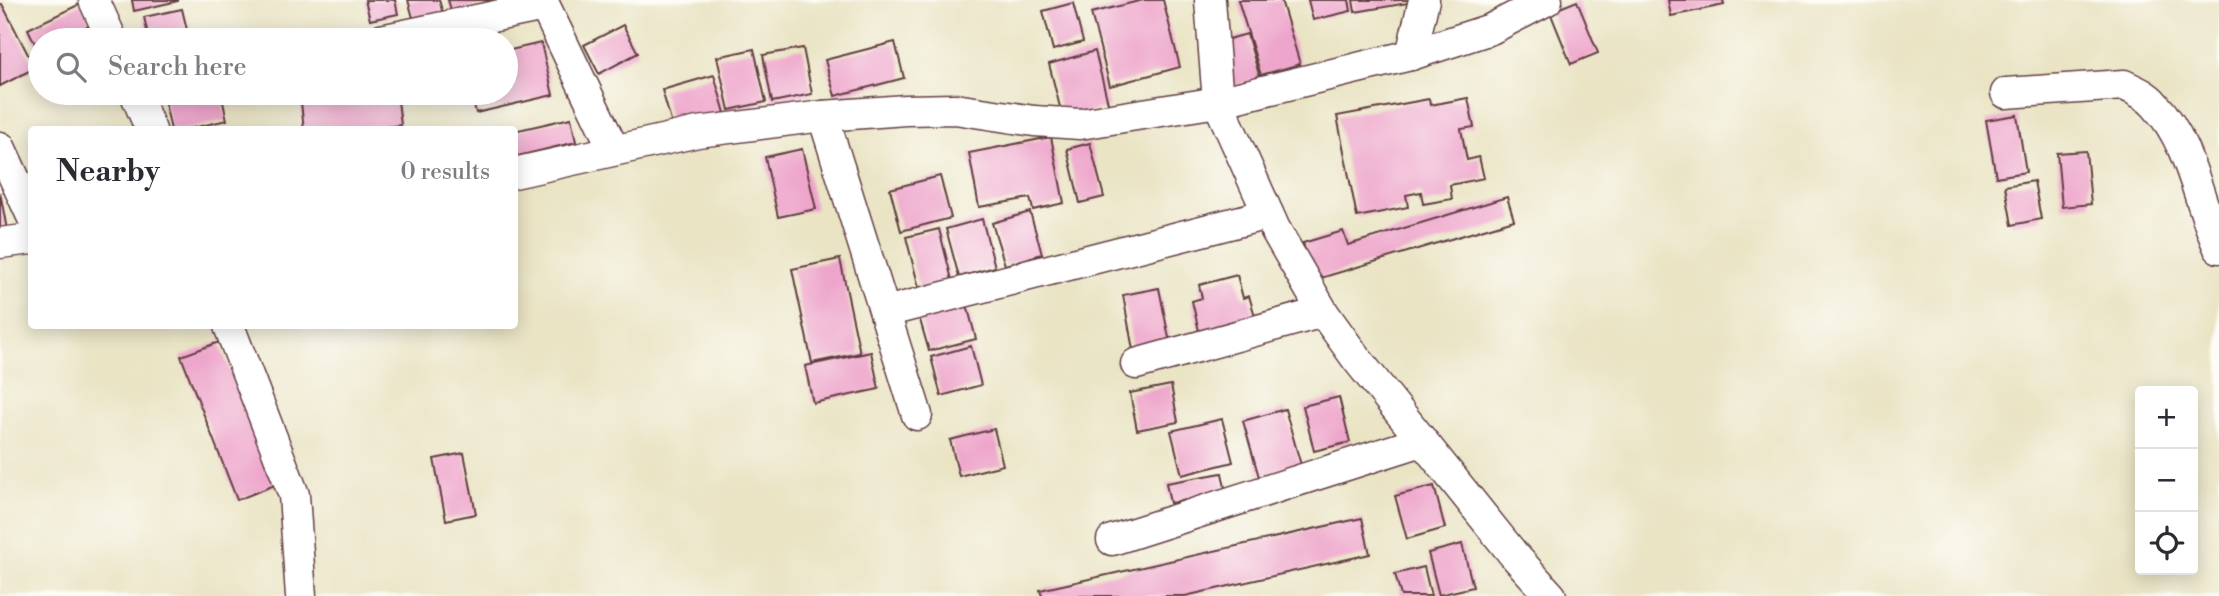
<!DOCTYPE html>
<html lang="en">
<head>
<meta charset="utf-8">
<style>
	:root { --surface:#fff; --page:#f2f2f3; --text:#2b2b33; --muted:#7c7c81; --line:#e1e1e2 }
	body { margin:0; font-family:"Libre Bodoni",serif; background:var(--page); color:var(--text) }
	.controls { position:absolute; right:21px; bottom:21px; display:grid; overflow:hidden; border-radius:7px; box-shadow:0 4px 18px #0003 }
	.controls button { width:63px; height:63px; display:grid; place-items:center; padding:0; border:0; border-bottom:2px solid var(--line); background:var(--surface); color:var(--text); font:35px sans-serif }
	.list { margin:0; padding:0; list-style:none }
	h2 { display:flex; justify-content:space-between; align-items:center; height:91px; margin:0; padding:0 28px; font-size:30px }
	h2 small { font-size:23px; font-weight:400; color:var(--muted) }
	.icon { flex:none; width:38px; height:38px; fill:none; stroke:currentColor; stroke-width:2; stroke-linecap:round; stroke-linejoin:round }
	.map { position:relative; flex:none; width:2219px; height:596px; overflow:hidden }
	.search { position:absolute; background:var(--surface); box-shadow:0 4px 18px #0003; left:28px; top:28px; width:490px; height:77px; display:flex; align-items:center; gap:18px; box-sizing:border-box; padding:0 24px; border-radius:38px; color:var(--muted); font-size:26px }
	.panel { position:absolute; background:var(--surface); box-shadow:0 4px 18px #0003; left:28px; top:126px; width:490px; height:203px; border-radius:7px }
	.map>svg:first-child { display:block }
	.building { fill:#eea5cb }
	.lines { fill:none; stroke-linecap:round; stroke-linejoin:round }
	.minor-casing { stroke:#623d42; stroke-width:33 }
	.minor { stroke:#fff; stroke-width:30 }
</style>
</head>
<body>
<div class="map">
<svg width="2219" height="596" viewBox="0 0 2219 596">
	<rect width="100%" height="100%" fill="#fdfcf7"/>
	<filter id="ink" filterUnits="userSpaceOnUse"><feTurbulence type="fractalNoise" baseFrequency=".0143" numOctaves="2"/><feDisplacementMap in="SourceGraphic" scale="14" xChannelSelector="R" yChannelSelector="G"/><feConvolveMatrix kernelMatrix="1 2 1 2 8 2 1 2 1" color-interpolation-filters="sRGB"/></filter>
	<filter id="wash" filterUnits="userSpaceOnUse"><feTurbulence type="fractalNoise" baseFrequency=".00686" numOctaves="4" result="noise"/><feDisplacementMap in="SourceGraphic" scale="28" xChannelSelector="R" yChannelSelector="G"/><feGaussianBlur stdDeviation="1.57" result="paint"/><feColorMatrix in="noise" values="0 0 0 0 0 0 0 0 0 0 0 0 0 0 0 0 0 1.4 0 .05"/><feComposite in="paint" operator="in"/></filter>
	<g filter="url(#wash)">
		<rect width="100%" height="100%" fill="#eae4c5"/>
		<g id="blocks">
			<g class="building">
				<polygon points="132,0 178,0 178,1 134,11"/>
				<polygon points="365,0 395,0 398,14 370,20"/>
				<polygon points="408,0 439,0 444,17 415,25"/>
				<polygon points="448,0 493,0 493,1 452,13"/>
				<polygon points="1143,0 1163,0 1180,67 1110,86 1091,13"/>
				<polygon points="1238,0 1281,0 1300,64 1261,75"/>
				<polygon points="1308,0 1349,0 1351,11 1313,20"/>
				<polygon points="1353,0 1408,0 1408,3 1355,12"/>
				<polygon points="1668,0 1723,0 1724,5 1671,16"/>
				<polygon points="1577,1 1598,53 1571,64 1550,12"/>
				<polygon points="82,3 92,25 59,40 40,40 40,49 38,50 28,29"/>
				<polygon points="1073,3 1083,42 1053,50 1043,11"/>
				<polygon points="2,4 35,68 0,86 0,5"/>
				<polygon points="182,9 189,38 149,40 144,17"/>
				<polygon points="623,25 638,53 599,74 584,45"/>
				<polygon points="1247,34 1260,78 1231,87 1218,42"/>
				<polygon points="895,42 904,78 835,96 825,60"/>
				<polygon points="541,43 553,95 476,113 471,93 506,93 506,51"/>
				<polygon points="803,48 812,94 772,102 763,55"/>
				<polygon points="754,49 766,102 729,110 717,57"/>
				<polygon points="1095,51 1109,107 1063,119 1049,64"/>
				<polygon points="714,75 725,113 673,128 662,90"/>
				<polygon points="168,93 221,93 227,120 184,130 171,130 163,94"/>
				<polygon points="300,93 397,93 401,125 358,130 304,130"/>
				<polygon points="1468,98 1474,127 1461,129 1467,160 1479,157 1484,178 1450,185 1452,199 1423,204 1421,192 1406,195 1408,207 1357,217 1337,116 1429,99 1430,105"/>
				<polygon points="2017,115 2026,172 1996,177 1986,120"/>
				<polygon points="571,118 576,142 514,157 514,131"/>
				<polygon points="1051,137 1064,203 1033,210 1030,198 979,207 969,153"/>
				<polygon points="1090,143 1104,197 1080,203 1067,149"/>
				<polygon points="802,149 816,209 778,217 765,157"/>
				<polygon points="2086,151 2091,204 2062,207 2057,153"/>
				<polygon points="940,176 951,218 901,231 890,189"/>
				<polygon points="2034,181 2041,219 2012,225 2005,186"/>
				<polygon points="0,192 7,230 0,231"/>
				<polygon points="1507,197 1514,220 1314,280 1303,243 1343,231 1348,245"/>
				<polygon points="1030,212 1042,254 1005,265 992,223"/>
				<polygon points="982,219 995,267 959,277 946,229"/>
				<polygon points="939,229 952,280 919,288 906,237"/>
				<polygon points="840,259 860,353 812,363 792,269"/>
				<polygon points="1237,275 1243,298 1249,296 1255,316 1199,331 1192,301 1202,298 1199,285"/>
				<polygon points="1159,288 1170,343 1133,350 1123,295"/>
				<polygon points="966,301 976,339 929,351 918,313"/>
				<polygon points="219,342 275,485 237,500 181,356"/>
				<polygon points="971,346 981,385 941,396 931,357"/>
				<polygon points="871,352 879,389 813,403 805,366"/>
				<polygon points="1171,385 1178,422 1137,430 1130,393"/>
				<polygon points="1339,397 1350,442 1314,451 1303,406"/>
				<polygon points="1285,409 1301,465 1259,477 1243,421"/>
				<polygon points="1222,419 1233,462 1182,475 1171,431"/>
				<polygon points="994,429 1003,465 959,476 950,440"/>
				<polygon points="464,453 476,514 446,520 434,459"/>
				<polygon points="1222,473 1226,493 1170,503 1166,483"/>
				<polygon points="1434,486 1445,528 1407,539 1395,496"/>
				<polygon points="1362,518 1370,554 1185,596 1042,596 1040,590"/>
				<polygon points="1462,544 1473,587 1439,595 1428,553"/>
				<polygon points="1424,567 1431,596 1401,596 1395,574"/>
			</g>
		</g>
	</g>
	<g filter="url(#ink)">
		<use href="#blocks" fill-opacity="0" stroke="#623d42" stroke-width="2"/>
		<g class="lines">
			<g class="minor-casing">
				<g id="minor">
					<polyline points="94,0 112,40"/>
					<polyline points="542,0 614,150"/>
					<polyline points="1210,0 1218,102 1275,229 1323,312 1356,358 1514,555 1551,596"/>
					<polyline points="381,40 544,6"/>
					<polyline points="1411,55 1424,0"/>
					<polyline points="135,93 151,130"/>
					<path d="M2006 93 2124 85C2135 90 2147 95 2155 105 2191 143 2198 202 2219 248"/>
					<polyline points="823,116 917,415"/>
					<polyline points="0,147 32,216"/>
					<polyline points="514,173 698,132 823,116 906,110 955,109 1034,121 1080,124 1218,102 1411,55 1491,29 1547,0"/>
					<polyline points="0,243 32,239"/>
					<polyline points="885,312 1268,214"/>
					<polyline points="229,326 294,495 301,596"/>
					<polyline points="1136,364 1323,312"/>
					<polyline points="1112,540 1422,441"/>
				</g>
			</g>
			<use href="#minor" class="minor"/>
		</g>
	</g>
</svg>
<div class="controls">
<button>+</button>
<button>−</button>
<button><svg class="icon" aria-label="locate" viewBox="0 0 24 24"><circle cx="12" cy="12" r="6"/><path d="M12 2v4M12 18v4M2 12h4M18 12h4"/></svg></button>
</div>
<div class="search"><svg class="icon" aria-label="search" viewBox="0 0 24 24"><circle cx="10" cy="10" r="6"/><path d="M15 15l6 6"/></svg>Search here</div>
<section class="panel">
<h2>Nearby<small>0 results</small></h2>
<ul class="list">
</ul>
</section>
</div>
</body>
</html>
